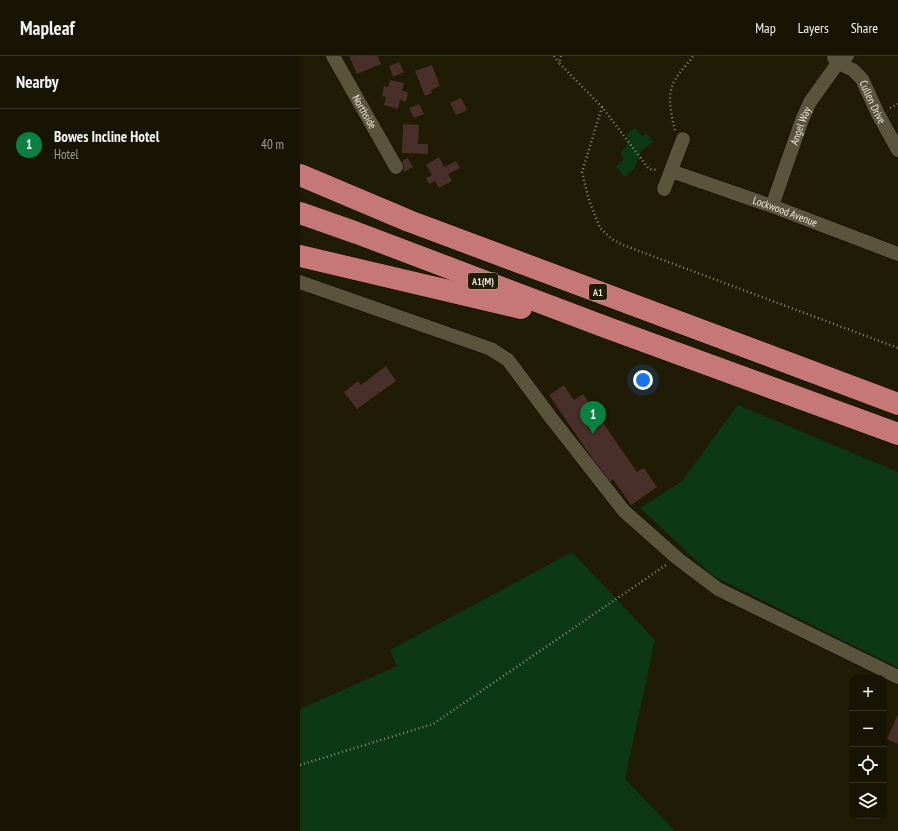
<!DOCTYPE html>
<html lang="en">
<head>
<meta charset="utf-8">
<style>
	:root { --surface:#171403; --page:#242112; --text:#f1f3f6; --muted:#9e9e9a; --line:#363325; --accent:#0b8043 }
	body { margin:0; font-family:"PT Sans Narrow",sans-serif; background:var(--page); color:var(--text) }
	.controls { position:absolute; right:12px; bottom:12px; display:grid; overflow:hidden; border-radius:8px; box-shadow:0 1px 3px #0004 }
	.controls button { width:36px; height:36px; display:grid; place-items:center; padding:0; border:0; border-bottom:1px solid var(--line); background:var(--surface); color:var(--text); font:20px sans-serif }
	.you { position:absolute; left:343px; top:324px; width:14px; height:14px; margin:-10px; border:3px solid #fff; border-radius:50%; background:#1a73e8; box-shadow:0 0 0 6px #1a73e833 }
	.badge { display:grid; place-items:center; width:26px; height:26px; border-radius:50%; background:var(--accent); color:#fff; font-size:13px; font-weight:700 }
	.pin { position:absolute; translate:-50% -33px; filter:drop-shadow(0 1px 2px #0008) }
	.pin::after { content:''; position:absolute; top:21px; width:14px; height:12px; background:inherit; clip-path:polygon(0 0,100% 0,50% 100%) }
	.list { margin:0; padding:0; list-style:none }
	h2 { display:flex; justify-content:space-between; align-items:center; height:52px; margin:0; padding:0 16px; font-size:17px }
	h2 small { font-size:13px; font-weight:400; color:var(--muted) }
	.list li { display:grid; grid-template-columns:26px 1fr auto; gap:12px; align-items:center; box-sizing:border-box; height:72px; padding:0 16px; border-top:1px solid var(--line) }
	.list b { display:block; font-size:15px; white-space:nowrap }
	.list p { margin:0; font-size:13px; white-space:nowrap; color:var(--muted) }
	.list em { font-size:13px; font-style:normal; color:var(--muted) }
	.icon { flex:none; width:22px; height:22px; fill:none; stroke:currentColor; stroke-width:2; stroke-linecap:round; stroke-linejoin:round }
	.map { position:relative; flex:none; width:598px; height:775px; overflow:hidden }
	header { display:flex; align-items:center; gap:24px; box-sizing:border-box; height:56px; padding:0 20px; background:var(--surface); border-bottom:1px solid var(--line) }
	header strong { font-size:19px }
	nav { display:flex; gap:22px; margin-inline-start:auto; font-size:14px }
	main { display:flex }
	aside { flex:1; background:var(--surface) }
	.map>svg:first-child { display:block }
	.green { fill:#0c3814 }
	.building { fill:#482f29 }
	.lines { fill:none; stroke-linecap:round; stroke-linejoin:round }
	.street-casing { stroke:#090600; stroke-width:15 }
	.highway-casing { stroke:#090600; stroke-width:23 }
	.path { stroke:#8c8976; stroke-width:2.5; stroke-dasharray:1 3; stroke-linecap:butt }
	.street { stroke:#59543b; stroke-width:14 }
	.highway { stroke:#c57875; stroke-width:22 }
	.labels { text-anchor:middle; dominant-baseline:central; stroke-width:3.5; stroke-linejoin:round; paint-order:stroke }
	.shield { fill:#1f1b04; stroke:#adaa98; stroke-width:1 }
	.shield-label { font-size:10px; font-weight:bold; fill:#eae7d8 }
	.street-label { font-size:11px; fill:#eae7d8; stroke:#1f1b04 }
</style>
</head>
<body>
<header>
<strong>Mapleaf</strong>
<nav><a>Map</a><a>Layers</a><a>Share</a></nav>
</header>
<main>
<aside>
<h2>Nearby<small></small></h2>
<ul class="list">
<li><span class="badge">1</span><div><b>Bowes Incline Hotel</b><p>Hotel</p></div><em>40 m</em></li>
</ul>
</aside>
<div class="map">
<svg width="598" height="775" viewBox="0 0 598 775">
	<rect width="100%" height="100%" fill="#1f1b04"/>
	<g class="green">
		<polygon points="335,72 342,80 347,77 353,86 341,95 334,113 324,121 316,110 324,104 320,97 327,90 327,77"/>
		<polygon points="438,349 598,416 598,612 413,520 340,452 382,425"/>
		<polygon points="272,496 355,584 325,723 375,775 0,775 0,653 97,610 90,594"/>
	</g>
	<g class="building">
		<polygon points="49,0 78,0 81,8 57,18"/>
		<polygon points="99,6 104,16 93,21 89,10"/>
		<polygon points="132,9 140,30 131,34 132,37 125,40 115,15"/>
		<polygon points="90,24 104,27 102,35 108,36 106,46 100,44 98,53 84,49 86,41 82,40 84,30 88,31"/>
		<polygon points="161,42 167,54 156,59 150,47"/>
		<polygon points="119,48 124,58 114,62 109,52"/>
		<polygon points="103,68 119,69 118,88 128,88 128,98 102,97"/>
		<polygon points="139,101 144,111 156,105 160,112 148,118 152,125 139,132 135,125 129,128 126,122 132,119 126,109"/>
		<polygon points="108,102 113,111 104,116 99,107"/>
		<polygon points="86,310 96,325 57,353 44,336 58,325 61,329"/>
		<polygon points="264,329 274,344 283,338 337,416 344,412 357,431 331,449 313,423 309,427 249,339"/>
		<polygon points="598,658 598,685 597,688 587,683"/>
	</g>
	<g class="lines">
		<g class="street-casing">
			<g id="street">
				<path id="s1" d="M33 0 96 111"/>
				<path id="s2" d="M534 2 538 7 553 14 562 23 578 58 598 94"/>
				<path id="s3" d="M371 115 472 150 598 198"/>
				<polyline points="364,133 383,83"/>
				<path id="s4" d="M472 150 502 64 510 46 538 7 547 0"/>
				<polyline points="0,226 191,293 208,304 252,363 324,455 377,502 418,533 598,621"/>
			</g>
		</g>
		<g class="highway-casing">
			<g id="highway">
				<polyline points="0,119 109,165 598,348"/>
				<polyline points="0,157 57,177 308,272 598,378"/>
				<polyline points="0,200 221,252"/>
			</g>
		</g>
		<g class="path">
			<polyline points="254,0 259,7"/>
			<polyline points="261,0 259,7 302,51 349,113 358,114"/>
			<polyline points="302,51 282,116 289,144 300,172 312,183 323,189 598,292"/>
			<polyline points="590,52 598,48"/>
			<path d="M375 74C371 57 366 39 375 24 379 16 386 10 391 3L393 0"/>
			<polyline points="0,709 133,668 366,509"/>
		</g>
		<use href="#street" class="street"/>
		<use href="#highway" class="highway"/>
	</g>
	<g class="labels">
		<g class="shield">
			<rect x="168" y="217" width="30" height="16" rx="3"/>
			<rect x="289" y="228" width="18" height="16" rx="3"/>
		</g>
		<g class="shield-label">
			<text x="183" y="225">A1(M)</text>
			<text x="298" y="236">A1</text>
		</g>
		<g class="street-label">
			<text stroke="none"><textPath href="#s2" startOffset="61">Cullen Drive</textPath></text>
			<text stroke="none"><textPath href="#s1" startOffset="64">Northside</textPath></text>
			<text stroke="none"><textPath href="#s4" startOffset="85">Angel Way</textPath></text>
			<text stroke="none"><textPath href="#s3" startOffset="121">Lockwood Avenue</textPath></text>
		</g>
	</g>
</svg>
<div class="controls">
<button>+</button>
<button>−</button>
<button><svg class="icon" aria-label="locate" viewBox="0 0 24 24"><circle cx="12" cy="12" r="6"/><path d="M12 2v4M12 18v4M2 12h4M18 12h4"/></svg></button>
<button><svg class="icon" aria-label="layers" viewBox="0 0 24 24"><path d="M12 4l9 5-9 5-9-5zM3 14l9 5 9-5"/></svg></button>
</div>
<div class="you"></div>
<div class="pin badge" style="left:293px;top:378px">1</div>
</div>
</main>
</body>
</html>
